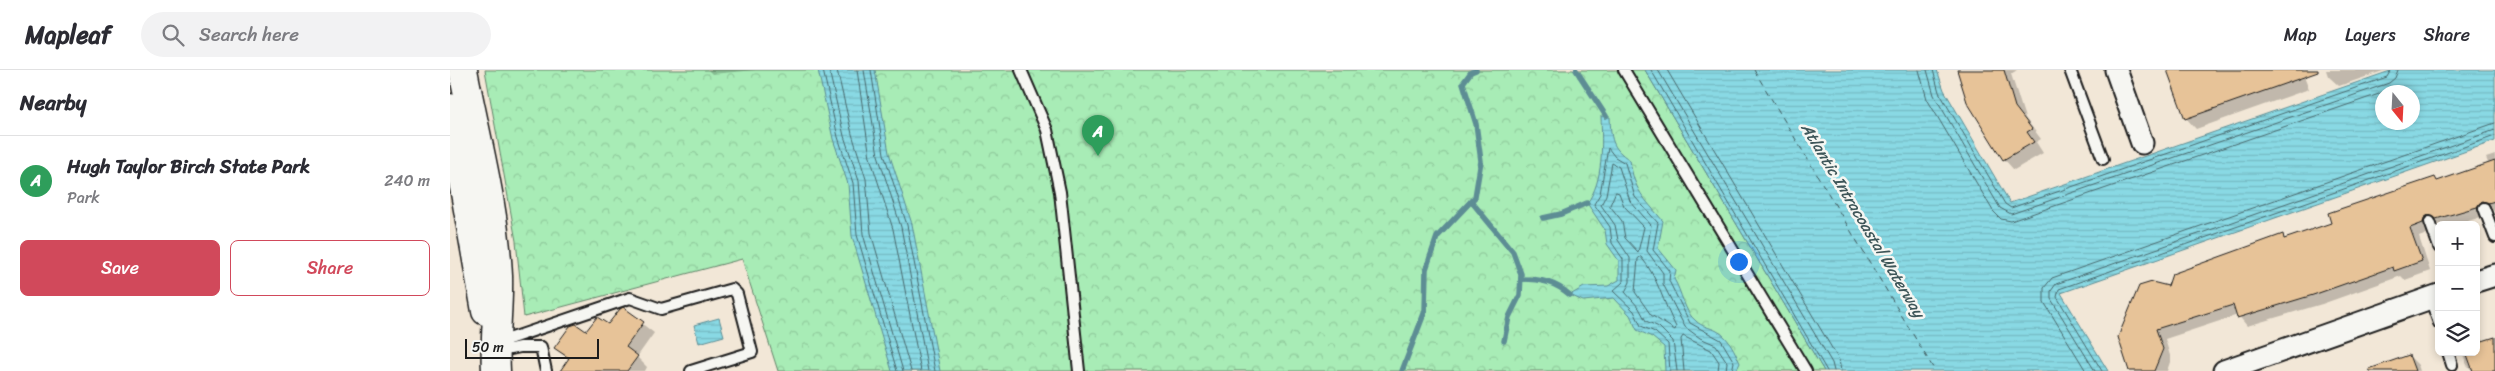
<!DOCTYPE html>
<html lang="en">
<head>
<meta charset="utf-8">
<style>
	:root { --surface:#fff; --page:#f2f2f3; --text:#2b2b33; --muted:#7c7c81; --line:#e1e1e2; --accent:#d1495b }
	body { margin:0; font-family:Sriracha,sans-serif; background:var(--page); color:var(--text) }
	.controls { position:absolute; right:15px; bottom:15px; display:grid; overflow:hidden; border-radius:8px; box-shadow:0 2px 8px #0003 }
	.controls button { width:45px; height:45px; display:grid; place-items:center; padding:0; border:0; border-bottom:1px solid var(--line); background:var(--surface); color:var(--text); font:25px sans-serif }
	.compass { position:absolute; left:1925px; top:15px; width:45px; height:45px; border-radius:50%; background:var(--surface); box-shadow:0 2px 8px #0003; rotate:162deg }
	.scale { position:absolute; left:15px; bottom:12px; width:134px; box-sizing:border-box; padding-left:5px; border:2px solid #1c1c1c; border-top:0; font-size:14px; line-height:18px; white-space:nowrap; color:#1c1c1c; -webkit-text-stroke:4px #f6f6f2; paint-order:stroke }
	.you { position:absolute; left:1288px; top:191px; width:18px; height:18px; margin:-12px; border:4px solid #fff; border-radius:50%; background:#1a73e8; box-shadow:0 0 0 8px #1a73e833 }
	.badge { display:grid; place-items:center; width:32px; height:32px; border-radius:50%; background:var(--accent); color:#fff; font-size:16px; font-weight:700 }
	.pin { position:absolute; translate:-50% -41px; filter:drop-shadow(0 1px 2px #0008) }
	.pin::after { content:''; position:absolute; top:26px; width:18px; height:15px; background:inherit; clip-path:polygon(0 0,100% 0,50% 100%) }
	.list { margin:0; padding:0; list-style:none }
	h2 { display:flex; justify-content:space-between; align-items:center; height:65px; margin:0; padding:0 20px; font-size:21px }
	h2 small { font-size:16px; font-weight:400; color:var(--muted) }
	.list li { display:grid; grid-template-columns:32px 1fr auto; gap:15px; align-items:center; box-sizing:border-box; height:90px; padding:0 20px; border-top:1px solid var(--line) }
	.list b { display:block; font-size:19px; white-space:nowrap }
	.list p { margin:0; font-size:16px; white-space:nowrap; color:var(--muted) }
	.list em { font-size:16px; font-style:normal; color:var(--muted) }
	.actions { display:flex; gap:10px; padding:15px 20px }
	.actions a { flex:1; padding:11px 0; border:1px solid var(--accent); border-radius:8px; text-align:center; font-size:18px; color:var(--accent) }
	.actions .main { background:var(--accent); color:#fff }
	.icon { flex:none; width:28px; height:28px; fill:none; stroke:currentColor; stroke-width:2; stroke-linecap:round; stroke-linejoin:round }
	.map { position:relative; flex:none; width:2045px; height:301px; overflow:hidden }
	header { display:flex; align-items:center; gap:30px; box-sizing:border-box; height:70px; padding:0 25px; background:var(--surface); border-bottom:1px solid var(--line) }
	header strong { font-size:24px }
	nav { display:flex; gap:28px; margin-inline-start:auto; font-size:18px }
	.search { width:350px; height:45px; background:var(--page); display:flex; align-items:center; gap:12px; box-sizing:border-box; padding:0 18px; border-radius:28px; color:var(--muted); font-size:19px }
	main { display:flex }
	aside { flex:1; background:var(--surface) }
	.map>svg:first-child { display:block }
	.park { fill:url(#park-crowns); stroke:#628469 }
	.water { fill:url(#water-rules); stroke:#5d8d94; fill-rule:evenodd }
	.shadow { fill:#0003 }
	.lines { fill:none; stroke-linecap:round; stroke-linejoin:round }
	.shore { stroke:#48686c; stroke-width:1 }
	.stream { stroke:#5d8d94; stroke-width:5.5 }
	.ferry { stroke:#3d5558; stroke-width:1; stroke-dasharray:6 5; stroke-linecap:butt }
	.building { fill:#e7c398; stroke:#1c1c1c }
	.service-casing { stroke:#1c1c1c; stroke-width:14 }
	.minor-casing { stroke:#1c1c1c; stroke-width:25 }
	.primary-casing { stroke:#1c1c1c; stroke-width:31 }
	.service { stroke:#f6f6f2; stroke-width:10 }
	.minor { stroke:#f6f6f2; stroke-width:21 }
	.primary { stroke:#f6f6f2; stroke-width:28 }
	.labels { text-anchor:middle; dominant-baseline:central; stroke-width:5; stroke-linejoin:round; paint-order:stroke }
	.water-label { font-size:16px; font-style:italic; fill:#3d5558; stroke:#f6f6f2 }
</style>
</head>
<body>
<header>
<strong>Mapleaf</strong>
<div class="search"><svg class="icon" aria-label="search" viewBox="0 0 24 24"><circle cx="10" cy="10" r="6"/><path d="M15 15l6 6"/></svg>Search here</div>
<nav><a>Map</a><a>Layers</a><a>Share</a></nav>
</header>
<main>
<aside>
<h2>Nearby<small></small></h2>
<ul class="list">
<li><span class="badge" style="background:#2e9e5b">A</span><div><b>Hugh Taylor Birch State Park</b><p>Park</p></div><em>240 m</em></li>
</ul>
<div class="actions"><a class="main">Save</a><a>Share</a></div>
</aside>
<div class="map">
<svg width="2045" height="301" viewBox="0 0 2045 301">
	<defs>
		<pattern id="park-crowns" width="20" height="18" patternUnits="userSpaceOnUse" patternTransform="scale(1.25)"><rect width="20" height="18" fill="#a8ecb6"/><path d="M2 6a3 3 0 1 1 6 0M12 15a3 3 0 1 1 6 0" fill="none" stroke="#90ca9c"/></pattern>
		<pattern id="water-rules" width="6" height="5" patternUnits="userSpaceOnUse" patternTransform="scale(1.25)"><rect width="6" height="5" fill="#89d9e4"/><path d="M0 2.5h6" fill="none" stroke="#76bac3"/></pattern>
	</defs>
	<rect width="100%" height="100%" fill="#f2e7d7"/>
	<filter id="ink" filterUnits="userSpaceOnUse"><feTurbulence type="fractalNoise" baseFrequency=".02" numOctaves="2"/><feDisplacementMap in="SourceGraphic" scale="10" xChannelSelector="R" yChannelSelector="G"/><feConvolveMatrix kernelMatrix="1 2 1 2 8 2 1 2 1" color-interpolation-filters="sRGB"/></filter>
	<g filter="url(#ink)">
		<polygon class="park" points="35,0 1195,0 1374,301 328,301 292,189 74,247 66,171"/>
		<g class="water">
			<polygon points="368,0 425,0 439,83 462,154 490,301 442,301 402,166 398,114 383,69"/>
			<path d="M1195 0H1487L1494 20 1560 133 1943 0H2045V71L1611 223 1658 301H1374ZM1962 22V52H1932V22Z"/>
			<path d="M1151 46 1160 47C1161 68 1161 78 1180 90 1184 121 1194 128 1213 151L1208 178 1226 200 1224 209C1232 222 1234 242 1246 251 1252 257 1260 257 1267 261 1279 267 1285 282 1290 293L1286 301H1215L1214 277 1202 267 1187 260 1180 245 1164 228 1133 231 1120 225 1134 217 1158 216 1169 210V191L1157 174 1155 160 1137 133C1154 111 1152 74 1151 46Z"/>
			<polygon points="269,248 274,266 249,273 244,255"/>
		</g>
		<g class="shadow">
			<polygon points="258,0 306,0 262,4"/>
			<polygon points="1508,0 1567,0 1561,4 1575,48 1591,69 1586,72 1593,83 1564,100 1554,89 1518,31"/>
			<polygon points="1719,0 1852,0 1859,19 1746,59 1736,48"/>
			<polygon points="1876,0 1936,0 1889,16 1878,6"/>
			<polygon points="2045,85 2045,141 2042,140 2037,145 2006,155 1988,154 1983,157 1982,162 1969,167 1980,201 1955,210 1951,206 1872,234 1797,256 1788,245 1715,269 1721,289 1717,301 1680,301 1719,217 1832,166 1836,170 1883,153 1985,108 1988,112 2039,95 2036,88"/>
			<polygon points="173,239 204,263 187,287 197,297 195,301 116,301 119,290 106,278 137,263 159,256"/>
			<polygon points="2045,268 2045,301 2023,301 2017,295 2012,282 2026,282"/>
			<polygon points="1959,286 1968,295 1970,301 1917,301"/>
		</g>
		<g class="lines">
			<g class="shore">
				<polyline points="373,0 388,67 403,113 407,165 447,301"/>
				<polyline points="379,0 394,66 409,111 413,164 453,301"/>
				<polyline points="387,0 402,64 416,109 421,163 461,301"/>
				<polyline points="407,0 420,87 443,159 471,301"/>
				<polyline points="414,0 428,85 451,157 478,301"/>
				<polyline points="421,0 434,84 457,155 485,301"/>
				<polyline points="1201,0 1377,301"/>
				<polyline points="1208,0 1382,293 1384,301"/>
				<polyline points="1217,0 1389,290 1391,301"/>
				<polyline points="1469,0 1477,29 1543,141 1551,149 1561,151 1932,23"/>
				<polyline points="1477,0 1484,25 1550,138 1561,144 1939,13 1945,8 1948,0"/>
				<polyline points="1483,0 1489,22 1555,134 1561,138 1937,7 1941,0"/>
				<polygon points="1166,122 1169,123 1174,136 1194,157 1188,182 1175,168 1172,151 1160,136"/>
				<path d="M1191 187C1208 207 1213 233 1226 257L1225 260 1201 245 1185 222 1188 189Z"/>
				<polyline points="1220,301 1218,274 1205,262 1191,256 1184,241 1163,221 1173,212 1173,189 1162,173 1160,157 1144,134 1150,124 1158,78 1165,87 1175,93 1185,127 1208,153 1203,180 1220,201 1219,211 1240,253 1271,270 1284,292 1282,301"/>
				<polyline points="1227,301 1223,271 1209,257 1196,251 1189,238 1175,222 1180,212 1180,188 1168,170 1165,155 1151,135 1156,125 1162,93 1169,97 1180,131 1201,155 1197,181 1213,203 1213,214 1235,257 1250,268 1266,275 1277,292 1276,301"/>
				<polyline points="1234,301 1231,269 1233,266 1261,280 1269,292 1268,301"/>
				<polyline points="1636,301 1594,232 1594,218 1602,208 2045,53"/>
				<polyline points="1645,301 1601,229 1601,221 1606,214 2045,60"/>
				<polyline points="1652,301 1607,227 1609,219 2045,66"/>
			</g>
			<g class="stream">
				<polyline points="1126,0 1156,46"/>
				<polyline points="1021,131 1063,182 1071,204 1070,225 1059,247 1054,271"/>
				<polyline points="1093,148 1111,144 1137,133"/>
				<path d="M1071 209C1091 209 1105 212 1120 225"/>
				<polyline points="952,301 975,241 976,199 987,167 1025,127 1031,91 1026,54 1013,13 1021,2 1026,0"/>
			</g>
			<polyline class="ferry" points="1304,0 1485,301"/>
		</g>
		<g class="building">
			<polygon points="1507,0 1554,0 1565,37 1582,59 1577,62 1584,72 1553,90 1517,32"/>
			<polygon points="1717,0 1868,0 1868,2 1735,49"/>
			<polygon points="2045,91 2045,131 2038,133 2032,131 2027,137 1986,149 1978,145 1974,148 1973,153 1960,158 1972,191 1944,201 1943,197 1863,225 1787,248 1783,235 1706,259 1713,279 1704,301 1679,301 1668,267 1689,216 1702,212 1718,216 1722,204 1833,164 1834,169 1881,153 1878,143 1985,107 1987,111"/>
			<polygon points="173,237 194,252 176,277 188,286 177,301 110,301 119,288 104,278 120,256 126,254 136,261 147,247 158,254 170,239"/>
			<polygon points="2045,267 2045,301 2023,301 2016,282 2026,282 2026,273"/>
			<polygon points="1959,285 1965,301 1920,301 1919,299"/>
		</g>
		<g class="lines">
			<g class="service-casing">
				<g id="service">
					<polyline points="571,0 597,60 610,122 629,301"/>
					<polyline points="1174,0 1356,301"/>
					<polyline points="1620,0 1653,89"/>
					<polyline points="2034,138 2045,167"/>
					<polyline points="1980,152 1989,177"/>
					<polyline points="1980,228 1989,253"/>
					<polyline points="47,273 180,228 211,239 282,219 287,224 302,282 241,301"/>
					<polyline points="46,282 70,277 91,277 96,301"/>
					<polyline points="1998,282 2002,295"/>
				</g>
			</g>
			<g class="minor-casing">
				<g id="minor">
					<polyline points="1666,0 1692,73"/>
					<polyline points="2026,211 2045,205"/>
					<polyline points="1774,301 1989,225"/>
				</g>
			</g>
			<g class="primary-casing">
				<g id="primary">
					<path d="M13 0C26 68 45 137 48 206 49 238 44 269 46 301"/>
					<polyline points="0,38 36,241"/>
				</g>
			</g>
			<use href="#service" class="service"/>
			<use href="#minor" class="minor"/>
			<use href="#primary" class="primary"/>
		</g>
	</g>
	<g class="labels">
		<g class="water-label">
			<text transform="translate(1413 150) rotate(59)">Atlantic Intracoastal Waterway</text>
		</g>
	</g>
</svg>
<div class="controls">
<button>+</button>
<button>−</button>
<button><svg class="icon" aria-label="layers" viewBox="0 0 24 24"><path d="M12 4l9 5-9 5-9-5zM3 14l9 5 9-5"/></svg></button>
</div>
<svg class="compass" viewBox="-18 -18 36 36"><path d="M0-13l5 13h-10z" fill="#e53935"/><path d="M0 13l5-13h-10z" fill="#7c7c81"/></svg>
<div class="scale">50 m</div>
<div class="you"></div>
<div class="pin badge" style="left:648px;top:86px;background:#2e9e5b">A</div>
</div>
</main>
</body>
</html>
